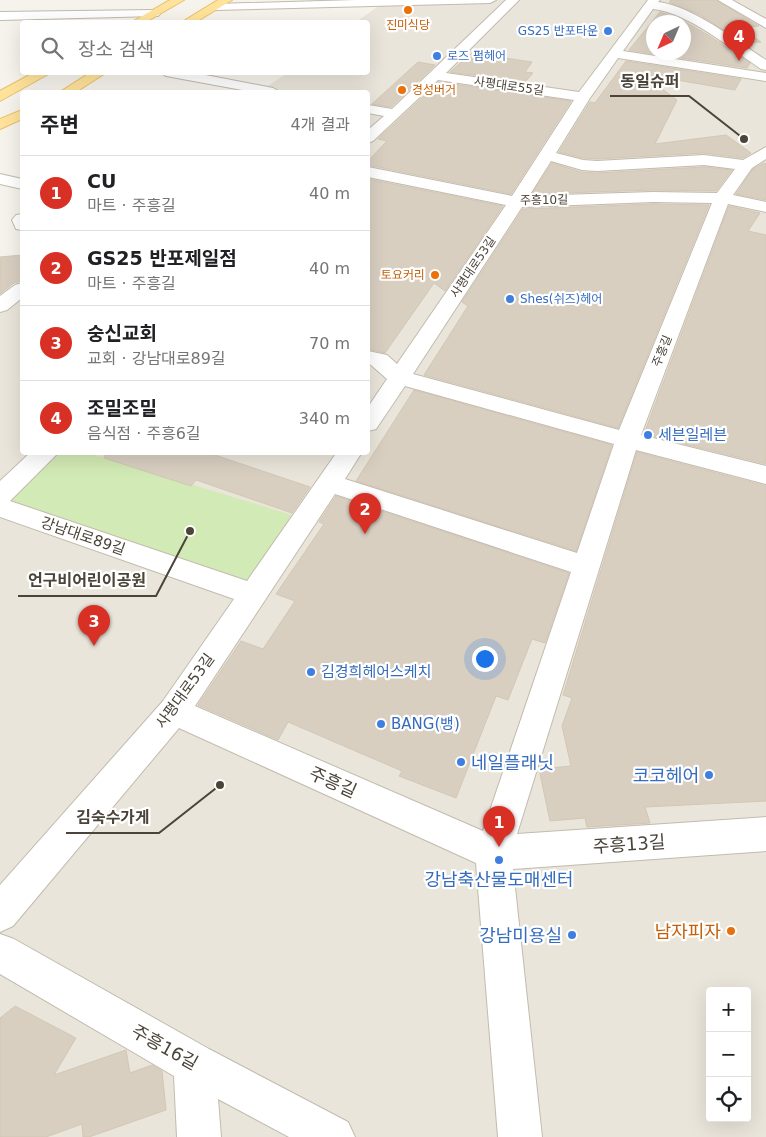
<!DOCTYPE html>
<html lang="ko">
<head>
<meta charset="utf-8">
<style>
	:root { --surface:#fff; --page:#f6f6f6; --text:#202124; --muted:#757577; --line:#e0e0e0; --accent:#d93025 }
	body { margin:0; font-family:"DejaVu Sans","Noto Sans KR",sans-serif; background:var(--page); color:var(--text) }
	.controls { position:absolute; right:15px; bottom:15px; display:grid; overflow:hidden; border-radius:5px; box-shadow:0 5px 20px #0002 }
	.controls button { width:45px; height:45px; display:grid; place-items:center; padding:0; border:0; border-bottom:1px solid var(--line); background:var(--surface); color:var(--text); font:25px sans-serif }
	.compass { position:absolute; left:646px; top:15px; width:45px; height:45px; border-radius:50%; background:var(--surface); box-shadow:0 5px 20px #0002; rotate:224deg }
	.you { position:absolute; left:484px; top:658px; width:18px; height:18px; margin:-12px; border:4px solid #fff; border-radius:50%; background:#1a73e8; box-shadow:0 0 0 8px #1a73e833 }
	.badge { display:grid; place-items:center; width:32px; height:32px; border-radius:50%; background:var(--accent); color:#fff; font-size:16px; font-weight:700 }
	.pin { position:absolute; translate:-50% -41px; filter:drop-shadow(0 1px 2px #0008) }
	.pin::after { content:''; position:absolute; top:26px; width:18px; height:15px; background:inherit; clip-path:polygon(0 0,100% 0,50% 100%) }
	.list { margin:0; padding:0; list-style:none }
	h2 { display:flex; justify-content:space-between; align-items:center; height:65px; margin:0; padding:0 20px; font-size:21px }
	h2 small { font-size:16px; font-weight:400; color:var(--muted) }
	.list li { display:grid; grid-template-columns:32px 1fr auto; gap:15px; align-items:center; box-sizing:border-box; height:75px; padding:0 20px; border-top:1px solid var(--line) }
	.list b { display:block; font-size:19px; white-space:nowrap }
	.list p { margin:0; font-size:16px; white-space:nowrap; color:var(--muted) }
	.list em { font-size:16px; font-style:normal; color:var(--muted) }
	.icon { flex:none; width:28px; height:28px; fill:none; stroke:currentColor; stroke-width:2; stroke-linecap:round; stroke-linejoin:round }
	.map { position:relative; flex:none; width:766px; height:1137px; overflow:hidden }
	.search { position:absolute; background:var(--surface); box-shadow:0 5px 20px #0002; left:20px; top:20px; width:350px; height:55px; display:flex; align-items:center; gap:12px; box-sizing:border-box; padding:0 18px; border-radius:5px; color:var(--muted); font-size:19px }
	.panel { position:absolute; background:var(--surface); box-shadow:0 5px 20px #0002; left:20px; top:90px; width:350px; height:365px; border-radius:5px }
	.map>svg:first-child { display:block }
	.residential { fill:#eae5da; fill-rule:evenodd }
	.green { fill:#d2eab5 }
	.building { fill:#d8cfc1; stroke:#d3c7b4; fill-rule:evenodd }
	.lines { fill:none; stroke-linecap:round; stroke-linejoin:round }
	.street-casing { stroke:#c2bbae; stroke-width:2 }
	.primary-casing { stroke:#e6c16a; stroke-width:2 }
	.street { fill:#fff; fill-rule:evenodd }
	.primary { fill:#ffe39c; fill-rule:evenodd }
	.food-dot { fill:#e8710a; stroke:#fff; stroke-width:2 }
	.shop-dot { fill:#3f7fe0; stroke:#fff; stroke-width:2 }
	.labels { text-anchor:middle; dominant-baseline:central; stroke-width:4.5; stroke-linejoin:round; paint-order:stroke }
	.far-food-label { font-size:12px; fill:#c56008; stroke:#fff }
	.far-shop-label { font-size:12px; fill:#366cbe; stroke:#fff; text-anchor:start }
	.far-street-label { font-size:12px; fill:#4b4439; stroke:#fff }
	.shop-label { font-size:15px; fill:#366cbe; stroke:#fff; text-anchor:start }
	.street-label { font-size:15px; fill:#4b4439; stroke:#fff }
	.near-shop-label { font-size:18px; fill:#366cbe; stroke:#fff; text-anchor:end }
	.near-street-label { font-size:18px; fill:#4b4439; stroke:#fff }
	.near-food-label { font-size:18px; fill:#c56008; stroke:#fff; text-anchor:end }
	.leader { fill:none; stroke:#4b4439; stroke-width:2 }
	.callout-dot { fill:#4b4439; stroke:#fff; stroke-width:2 }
	.callout-label { font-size:16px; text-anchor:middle; font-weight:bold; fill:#4b4439; stroke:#fff; stroke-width:4.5; stroke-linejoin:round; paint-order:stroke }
</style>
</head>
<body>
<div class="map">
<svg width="766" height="1137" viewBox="0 0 766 1137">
	<rect width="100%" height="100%" fill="#f6f3ec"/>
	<path class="residential" d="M387 0H766V1137H0V303L22 285V452H368V92H259L287 73 368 72V22H356ZM654 22H684V52H654ZM710 991H747V1118H710Z"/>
	<polygon class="green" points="47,453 89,453 305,519 257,588 0,500"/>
	<g class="building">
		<polygon points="671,0 716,0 759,26 740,28 761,42 744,43 700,15 669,2"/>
		<path d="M660 12 680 19 708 35 750 63 747 68 629 50ZM654 22H684V52H654Z"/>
		<polygon points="472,53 532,62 525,72 533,73 525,82 450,72"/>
		<polygon points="626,61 741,79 735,90 642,74 677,100 655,144 726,135 751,153 743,158 704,153 597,159 583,158 559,152 590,102 595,103"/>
		<polygon points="418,62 435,65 391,107 372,104"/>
		<polygon points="439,82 571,101 511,194 368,165 368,161 387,141 378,139"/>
		<polygon points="552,163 581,172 597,173 704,167 732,170 716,191 653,190 532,194"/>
		<polygon points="764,163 766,164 766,200 736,194 753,169"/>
		<polygon points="368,179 503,206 445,291 434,283 385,353 368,349"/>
		<polygon points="653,204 709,205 618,428 424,375 468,306 462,302 523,209"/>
		<polygon points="729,206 760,213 748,231 766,235 766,464 644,434"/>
		<polygon points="22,255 22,281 14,283 0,294 0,257"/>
		<polygon points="414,390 612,445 576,551 356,481"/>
		<polygon points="105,452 206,452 310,487 292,513 196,480 191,486 104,458"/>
		<polygon points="637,452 766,486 766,801 645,807 650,823 587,827 585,818 550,821 539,769 571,766 562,726 572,698 563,695"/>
		<polygon points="336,496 569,573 545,643 532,639 508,700 496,696 456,798 399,776 402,771 288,722 278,740 198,705 241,641 263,649 295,601 276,594 324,524 319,522"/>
		<polygon points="15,1006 76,1038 54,1075 126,1050 130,1073 152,1065 162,1071 166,1110 89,1137 83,1137 82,1124 46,1137 0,1137 0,1018"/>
	</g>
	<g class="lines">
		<g class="street-casing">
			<g id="street">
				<polygon points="356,0 496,0 490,3 216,10 210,7 216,4"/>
				<path d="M506 0H519L446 73 579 92 648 0H660L658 2C692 6 737 41 766 60V70L761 69C733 50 687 12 653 9L623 51 766 73V81L618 58 590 98 556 153 583 160 597 161 704 155 743 160 766 147V159L752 168 733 195 766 202V212L728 204 641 435 766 466V484L636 450 517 834 766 817V851L513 869 542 1137H498L476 863 179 728 13 926 0 932V885L163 701 234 599 0 517V481L31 452H59L10 501 247 581 337 452H362L345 479 577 553 614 444 405 386 376 429 368 431V407L387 379 371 365 368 364V351L387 355 397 364 506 205 368 177V167L512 196 574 100 438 80 373 141 368 143V130L384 116 368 113V105L392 109ZM551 161 582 170 597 171 704 165 735 169 717 193 653 192 529 196ZM653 202 712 203 619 430 413 374 522 207ZM335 494 571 572 483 831 195 706Z"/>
				<polygon points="718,0 732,0 766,19 766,28"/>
				<polygon points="154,10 160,14 158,16 0,20 0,12"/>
				<polygon points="160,72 190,72 273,88 280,92 253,92 166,76"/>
				<polygon points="0,174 22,179 22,189 0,184"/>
				<polygon points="22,214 22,230 16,229 12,220 16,215"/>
				<polygon points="22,283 22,298 7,310 0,312 0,296 15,285"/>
				<polygon points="0,934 14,939 209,1049 348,1122 355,1137 289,1137 218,1099 221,1137 177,1137 174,1076 0,974"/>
			</g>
		</g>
		<g class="primary-casing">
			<g id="primary">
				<polygon points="170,0 184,0 146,22 132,22"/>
				<polygon points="218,0 232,0 196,22 182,22"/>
				<polygon points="35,72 52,72 0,101 0,91"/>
				<polygon points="91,72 107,72 76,92 60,92"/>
				<polygon points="22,110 22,119 0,129 0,119"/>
			</g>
		</g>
		<use href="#street" class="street"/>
		<use href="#primary" class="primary"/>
	</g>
	<g class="food-dot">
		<circle cx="408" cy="10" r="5"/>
		<circle cx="402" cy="90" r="5"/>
		<circle cx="435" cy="275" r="5"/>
		<circle cx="731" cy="931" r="5"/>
	</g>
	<g class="shop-dot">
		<circle cx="608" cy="31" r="5"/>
		<circle cx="437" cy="56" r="5"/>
		<circle cx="510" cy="299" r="5"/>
		<circle cx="648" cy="435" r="5"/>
		<circle cx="311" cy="672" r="5"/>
		<circle cx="381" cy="724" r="5"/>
		<circle cx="461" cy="762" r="5"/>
		<circle cx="709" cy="775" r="5"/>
		<circle cx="499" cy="860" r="5"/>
		<circle cx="572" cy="935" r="5"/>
	</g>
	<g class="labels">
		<g class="far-food-label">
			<text x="408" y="25">진미식당</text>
			<text x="412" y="90" text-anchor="start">경성버거</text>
			<text x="425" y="275" text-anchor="end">토요커리</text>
		</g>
		<g class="far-shop-label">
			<text x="598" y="31" text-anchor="end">GS25 반포타운</text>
			<text x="447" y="56">로즈 펌헤어</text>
			<text x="520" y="299">Shes(쉬즈)헤어</text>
		</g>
		<g class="far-street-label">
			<text transform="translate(509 86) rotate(8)">사평대로55길</text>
			<text transform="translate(544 200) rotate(-1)">주흥10길</text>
			<text transform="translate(473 267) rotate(-56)">사평대로53길</text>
			<text transform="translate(662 351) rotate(-68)">주흥길</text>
		</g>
		<g class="shop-label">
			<text x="658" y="435">세븐일레븐</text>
			<text x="321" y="672">김경희헤어스케치</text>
			<text x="391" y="724">BANG(뱅)</text>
		</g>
		<g class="street-label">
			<text transform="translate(83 536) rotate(19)">강남대로89길</text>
			<text transform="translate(185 691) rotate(-54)">사평대로53길</text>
		</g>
		<g class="near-shop-label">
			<text x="471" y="762" text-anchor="start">네일플래닛</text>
			<text x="699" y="775">코코헤어</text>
			<text x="499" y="879" text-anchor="middle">강남축산물도매센터</text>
			<text x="562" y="935">강남미용실</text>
		</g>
		<g class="near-street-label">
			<text transform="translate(333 782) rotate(24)">주흥길</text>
			<text transform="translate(629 844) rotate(-4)">주흥13길</text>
			<text transform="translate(165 1047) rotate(29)">주흥16길</text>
		</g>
		<g class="near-food-label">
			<text x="721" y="931">남자피자</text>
		</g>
	</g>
	<path class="leader" d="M744 139L689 96H610M190 531L156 596H18M220 785L159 833H66"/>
	<g class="callout-dot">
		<circle cx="744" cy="139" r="5"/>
		<circle cx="190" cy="531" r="5"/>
		<circle cx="220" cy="785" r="5"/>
	</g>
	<g class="callout-label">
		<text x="650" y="87">동일슈퍼</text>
		<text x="87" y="586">언구비어린이공원</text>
		<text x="113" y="823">김숙수가게</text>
	</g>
</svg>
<div class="controls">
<button>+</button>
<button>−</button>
<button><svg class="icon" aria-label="locate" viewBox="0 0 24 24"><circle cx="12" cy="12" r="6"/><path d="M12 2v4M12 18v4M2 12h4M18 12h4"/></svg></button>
</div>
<svg class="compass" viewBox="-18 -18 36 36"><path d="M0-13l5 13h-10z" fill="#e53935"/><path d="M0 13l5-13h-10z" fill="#757577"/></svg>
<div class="you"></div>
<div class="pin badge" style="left:499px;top:847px">1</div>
<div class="pin badge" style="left:365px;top:534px">2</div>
<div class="pin badge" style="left:94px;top:646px">3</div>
<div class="pin badge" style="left:739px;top:61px">4</div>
<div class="search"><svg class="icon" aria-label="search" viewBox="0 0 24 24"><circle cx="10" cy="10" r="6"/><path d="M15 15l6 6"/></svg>장소 검색</div>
<section class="panel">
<h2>주변<small>4개 결과</small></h2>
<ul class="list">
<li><span class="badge">1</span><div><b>CU</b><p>마트 · 주흥길</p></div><em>40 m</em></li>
<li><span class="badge">2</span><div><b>GS25 반포제일점</b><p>마트 · 주흥길</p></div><em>40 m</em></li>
<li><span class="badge">3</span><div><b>숭신교회</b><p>교회 · 강남대로89길</p></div><em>70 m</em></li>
<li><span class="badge">4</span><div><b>조밀조밀</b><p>음식점 · 주흥6길</p></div><em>340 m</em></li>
</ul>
</section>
</div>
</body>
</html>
